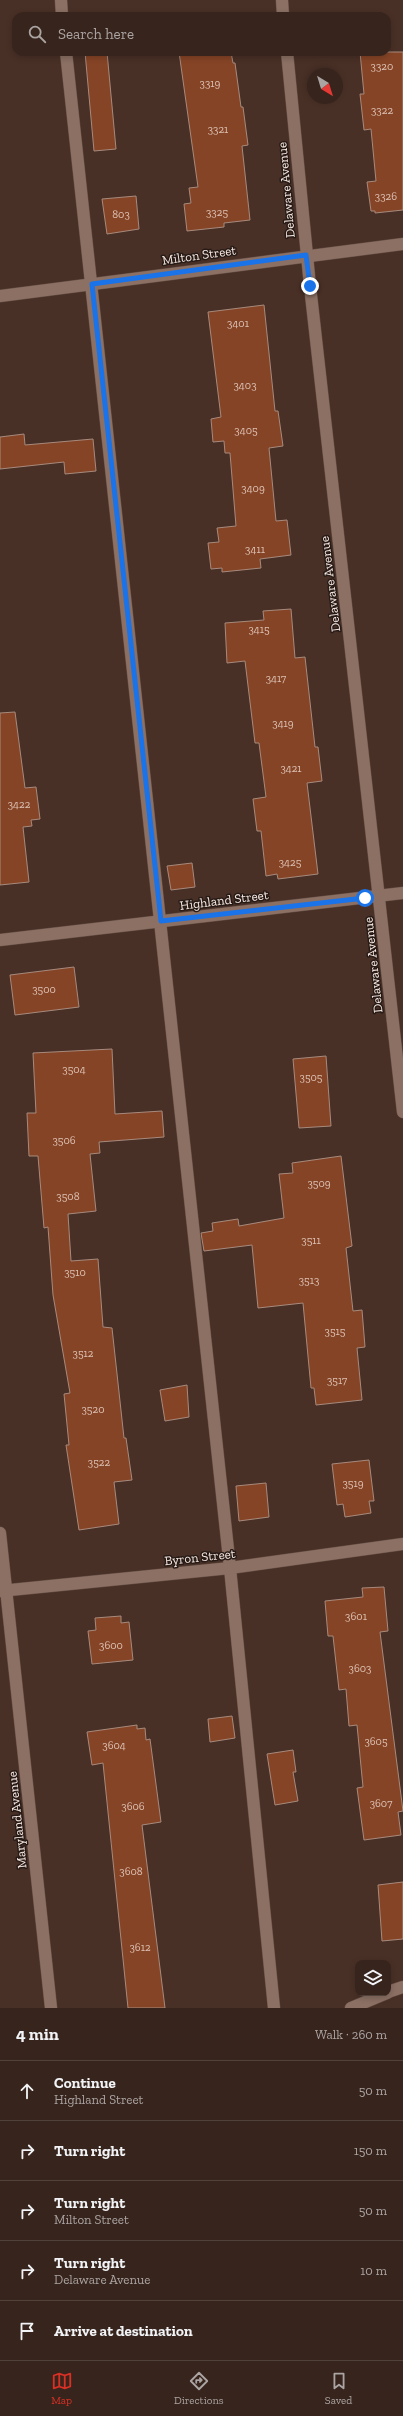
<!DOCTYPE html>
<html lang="en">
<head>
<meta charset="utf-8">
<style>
	:root { --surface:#37241c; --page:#3e2c25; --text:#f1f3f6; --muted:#aaa4a3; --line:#51413b; --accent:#d93025 }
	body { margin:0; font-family:"Zilla Slab",serif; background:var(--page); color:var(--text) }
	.controls { position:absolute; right:12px; bottom:12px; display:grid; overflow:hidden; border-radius:8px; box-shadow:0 2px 6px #0003 }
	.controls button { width:36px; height:36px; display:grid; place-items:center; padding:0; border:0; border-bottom:1px solid var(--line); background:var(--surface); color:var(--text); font:20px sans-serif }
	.compass { position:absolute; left:307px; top:68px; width:36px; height:36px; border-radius:50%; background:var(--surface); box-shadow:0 2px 6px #0003; rotate:142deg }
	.stop { position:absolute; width:12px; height:12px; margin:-9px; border:3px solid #1a73e8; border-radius:50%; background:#fff }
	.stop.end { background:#1a73e8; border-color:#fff; box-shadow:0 1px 4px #0008 }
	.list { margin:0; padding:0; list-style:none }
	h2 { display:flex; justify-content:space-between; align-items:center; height:52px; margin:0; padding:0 16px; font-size:17px }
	h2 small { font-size:13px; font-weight:400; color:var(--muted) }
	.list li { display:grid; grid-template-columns:26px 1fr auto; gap:12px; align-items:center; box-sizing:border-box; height:60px; padding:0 16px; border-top:1px solid var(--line) }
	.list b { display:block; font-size:15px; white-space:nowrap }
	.list p { margin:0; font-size:13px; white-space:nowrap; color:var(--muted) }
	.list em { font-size:13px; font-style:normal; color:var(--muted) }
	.icon { flex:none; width:22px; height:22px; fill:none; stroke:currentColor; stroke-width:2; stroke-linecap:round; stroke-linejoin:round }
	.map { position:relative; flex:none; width:403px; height:2008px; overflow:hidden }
	.search { position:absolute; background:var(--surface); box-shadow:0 2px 6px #0003; left:12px; right:12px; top:12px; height:44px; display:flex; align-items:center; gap:10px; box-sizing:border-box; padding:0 14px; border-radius:12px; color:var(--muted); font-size:15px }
	.sheet { height:352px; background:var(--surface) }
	nav { display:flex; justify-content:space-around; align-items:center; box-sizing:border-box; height:56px; border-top:1px solid var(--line); background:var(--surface); font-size:11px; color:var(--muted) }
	nav a { display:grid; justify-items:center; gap:2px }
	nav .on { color:var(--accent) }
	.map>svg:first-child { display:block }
	.building { fill:#864426; stroke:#a78a7d }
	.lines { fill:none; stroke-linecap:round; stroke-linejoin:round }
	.lane-casing { stroke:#634e45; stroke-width:13 }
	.street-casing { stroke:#634e45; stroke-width:13 }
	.lane { stroke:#8c7064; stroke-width:12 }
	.street { stroke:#8c7064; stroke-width:12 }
	.route { stroke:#1a73e8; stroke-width:5 }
	.labels { text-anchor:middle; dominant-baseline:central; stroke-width:3; stroke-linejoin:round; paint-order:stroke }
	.number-label { font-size:11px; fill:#dcc0b3 }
	.street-label { font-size:13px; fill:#f9e9e2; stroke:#271b17 }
</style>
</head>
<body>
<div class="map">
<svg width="403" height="2008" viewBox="0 0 403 2008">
	<rect width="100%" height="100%" fill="#493026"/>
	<g class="building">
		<polygon points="85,52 107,52 116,149 94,151"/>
		<polygon points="179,52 231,52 233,63 235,63 241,107 243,107 248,145 242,146 250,220 224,223 224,227 187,231 184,204 191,203 189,188 198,187"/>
		<polygon points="360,52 403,52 403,210 375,213 375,211 371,211 367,182 376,181 371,129 364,130 360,94 364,94"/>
		<polygon points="136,196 139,229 107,234 102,199"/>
		<polygon points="264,305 275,411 278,411 283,446 269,448 276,521 287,520 291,555 260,559 261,568 222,572 222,568 211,569 208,543 219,542 217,528 236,526 230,453 225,453 224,441 213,442 211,419 221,417 208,312"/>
		<polygon points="24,434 25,445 93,439 96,471 65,474 64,462 0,469 0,437"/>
		<polygon points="291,609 295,658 305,657 315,747 318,747 322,781 307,783 318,874 278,879 277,874 266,876 261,831 257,831 253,799 266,797 259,743 255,743 245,661 227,663 225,623 264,620 263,611"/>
		<polygon points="15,712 25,788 36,787 40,819 31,820 32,826 23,827 29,882 0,885 0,713"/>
		<polygon points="192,863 195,887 171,890 167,866"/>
		<polygon points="74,967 79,1007 15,1015 10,975"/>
		<polygon points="112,1049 115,1114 162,1111 164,1137 99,1142 100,1153 90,1154 96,1211 68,1214 71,1261 98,1259 103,1327 112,1328 124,1438 126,1438 132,1480 114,1482 119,1524 79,1530 66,1445 69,1445 64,1394 70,1393 53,1295 48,1227 44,1228 38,1156 29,1156 27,1113 36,1113 33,1053"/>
		<polygon points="326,1056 331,1126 299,1128 293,1059"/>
		<polygon points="341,1156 352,1246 346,1248 353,1311 362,1310 365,1347 357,1348 362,1400 316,1405 314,1388 311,1388 303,1303 258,1308 252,1245 204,1251 201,1233 213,1231 212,1223 238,1219 239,1226 284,1218 279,1174 293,1173 292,1163"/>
		<polygon points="187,1385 189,1417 165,1421 160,1390"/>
		<polygon points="369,1460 374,1501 369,1501 371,1513 345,1517 343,1504 337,1505 332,1464"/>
		<polygon points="266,1483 269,1517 239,1521 236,1486"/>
		<polygon points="384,1587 388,1631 380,1632 403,1811 398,1812 401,1835 364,1840 357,1788 363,1787 357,1725 349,1726 346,1689 339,1690 333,1636 328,1636 325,1601 363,1597 362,1588"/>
		<polygon points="121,1616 121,1623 129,1622 133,1660 92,1664 88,1631 96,1630 95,1618"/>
		<polygon points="232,1716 235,1738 210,1742 208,1719"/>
		<polygon points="137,1725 137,1729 145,1728 146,1740 150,1739 161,1822 142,1825 165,2008 128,2008 103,1763 92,1765 87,1732"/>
		<polygon points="293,1750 296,1772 293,1772 298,1801 275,1805 267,1754"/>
		<polygon points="403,1882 403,1939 382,1941 378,1885"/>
	</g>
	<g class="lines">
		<g class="lane-casing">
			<g id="lane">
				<polyline points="61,0 62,16"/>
				<polyline points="66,52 230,1568 274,2008"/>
			</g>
		</g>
		<g class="street-casing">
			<g id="street">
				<polyline points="282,0 283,16"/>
				<polyline points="287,52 310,286 403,1112"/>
				<polyline points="0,296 403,244"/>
				<polyline points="0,940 403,893"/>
				<polyline points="0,1533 51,2008"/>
				<polyline points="0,1591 230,1568 403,1544"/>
				<polyline points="388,1992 403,1987"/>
				<polyline points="351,2008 387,1993"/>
			</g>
		</g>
		<use href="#lane" class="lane"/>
		<use href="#street" class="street"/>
	</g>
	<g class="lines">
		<polyline class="route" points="310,286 306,255 92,284 161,921 365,898"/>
	</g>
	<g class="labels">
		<g class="number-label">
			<text x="382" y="66">3320</text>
			<text x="210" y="83">3319</text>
			<text x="382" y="110">3322</text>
			<text x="218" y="129">3321</text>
			<text x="386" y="196">3326</text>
			<text x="217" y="212">3325</text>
			<text x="121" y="214">803</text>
			<text x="238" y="323">3401</text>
			<text x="245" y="385">3403</text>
			<text x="246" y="430">3405</text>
			<text x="253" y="488">3409</text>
			<text x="255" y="549">3411</text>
			<text x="259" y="629">3415</text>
			<text x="276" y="678">3417</text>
			<text x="283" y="723">3419</text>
			<text x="291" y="768">3421</text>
			<text x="19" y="804">3422</text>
			<text x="290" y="862">3425</text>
			<text x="44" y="989">3500</text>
			<text x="74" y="1069">3504</text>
			<text x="311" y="1077">3505</text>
			<text x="64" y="1140">3506</text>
			<text x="319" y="1183">3509</text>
			<text x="68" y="1196">3508</text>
			<text x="311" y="1240">3511</text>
			<text x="75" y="1272">3510</text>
			<text x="309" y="1280">3513</text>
			<text x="335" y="1331">3515</text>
			<text x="83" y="1353">3512</text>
			<text x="337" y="1380">3517</text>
			<text x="93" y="1409">3520</text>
			<text x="99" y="1462">3522</text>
			<text x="353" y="1483">3519</text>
			<text x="356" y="1616">3601</text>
			<text x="111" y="1645">3600</text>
			<text x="360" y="1668">3603</text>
			<text x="376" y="1741">3605</text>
			<text x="114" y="1745">3604</text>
			<text x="381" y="1803">3607</text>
			<text x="133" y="1806">3606</text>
			<text x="131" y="1871">3608</text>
			<text x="140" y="1947">3612</text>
		</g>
		<g class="street-label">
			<text transform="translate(286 190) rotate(-95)">Delaware Avenue</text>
			<text transform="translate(199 255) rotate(-8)">Milton Street</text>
			<text transform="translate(330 584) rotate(-97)">Delaware Avenue</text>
			<text transform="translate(224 900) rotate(-7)">Highland Street</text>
			<text transform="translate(373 965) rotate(-96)">Delaware Avenue</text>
			<text transform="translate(200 1557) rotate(-6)">Byron Street</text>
			<text transform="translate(17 1820) rotate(-96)">Maryland Avenue</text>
		</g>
	</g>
</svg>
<div class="controls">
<button><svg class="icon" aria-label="layers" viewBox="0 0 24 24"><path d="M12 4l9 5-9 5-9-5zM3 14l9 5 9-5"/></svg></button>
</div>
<svg class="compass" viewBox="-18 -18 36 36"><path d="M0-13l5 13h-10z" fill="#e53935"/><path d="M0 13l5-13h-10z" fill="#aaa4a3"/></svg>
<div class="stop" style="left:365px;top:898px"></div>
<div class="stop end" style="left:310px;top:286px"></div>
<div class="search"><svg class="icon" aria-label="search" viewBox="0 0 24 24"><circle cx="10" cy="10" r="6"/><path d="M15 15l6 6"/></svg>Search here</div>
</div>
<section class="sheet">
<h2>4 min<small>Walk · 260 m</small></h2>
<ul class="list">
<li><svg class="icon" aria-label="ahead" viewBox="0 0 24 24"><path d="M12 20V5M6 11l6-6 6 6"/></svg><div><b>Continue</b><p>Highland Street</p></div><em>50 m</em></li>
<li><svg class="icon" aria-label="right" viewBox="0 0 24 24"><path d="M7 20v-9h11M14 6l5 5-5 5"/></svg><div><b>Turn right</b></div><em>150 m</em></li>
<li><svg class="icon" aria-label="right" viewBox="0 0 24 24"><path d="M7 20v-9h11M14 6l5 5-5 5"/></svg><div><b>Turn right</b><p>Milton Street</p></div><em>50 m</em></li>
<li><svg class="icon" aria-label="right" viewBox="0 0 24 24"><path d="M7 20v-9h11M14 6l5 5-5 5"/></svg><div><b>Turn right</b><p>Delaware Avenue</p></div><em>10 m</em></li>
<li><svg class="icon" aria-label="arrive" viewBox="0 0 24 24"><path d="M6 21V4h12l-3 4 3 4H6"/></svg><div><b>Arrive at destination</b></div></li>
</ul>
</section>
<nav>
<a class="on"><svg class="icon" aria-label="map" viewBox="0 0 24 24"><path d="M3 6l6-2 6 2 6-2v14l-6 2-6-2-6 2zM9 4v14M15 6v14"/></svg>Map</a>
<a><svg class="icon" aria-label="directions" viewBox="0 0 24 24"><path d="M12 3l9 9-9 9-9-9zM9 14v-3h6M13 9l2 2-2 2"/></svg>Directions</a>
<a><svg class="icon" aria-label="saved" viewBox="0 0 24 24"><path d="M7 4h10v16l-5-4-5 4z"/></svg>Saved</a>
</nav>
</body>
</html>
